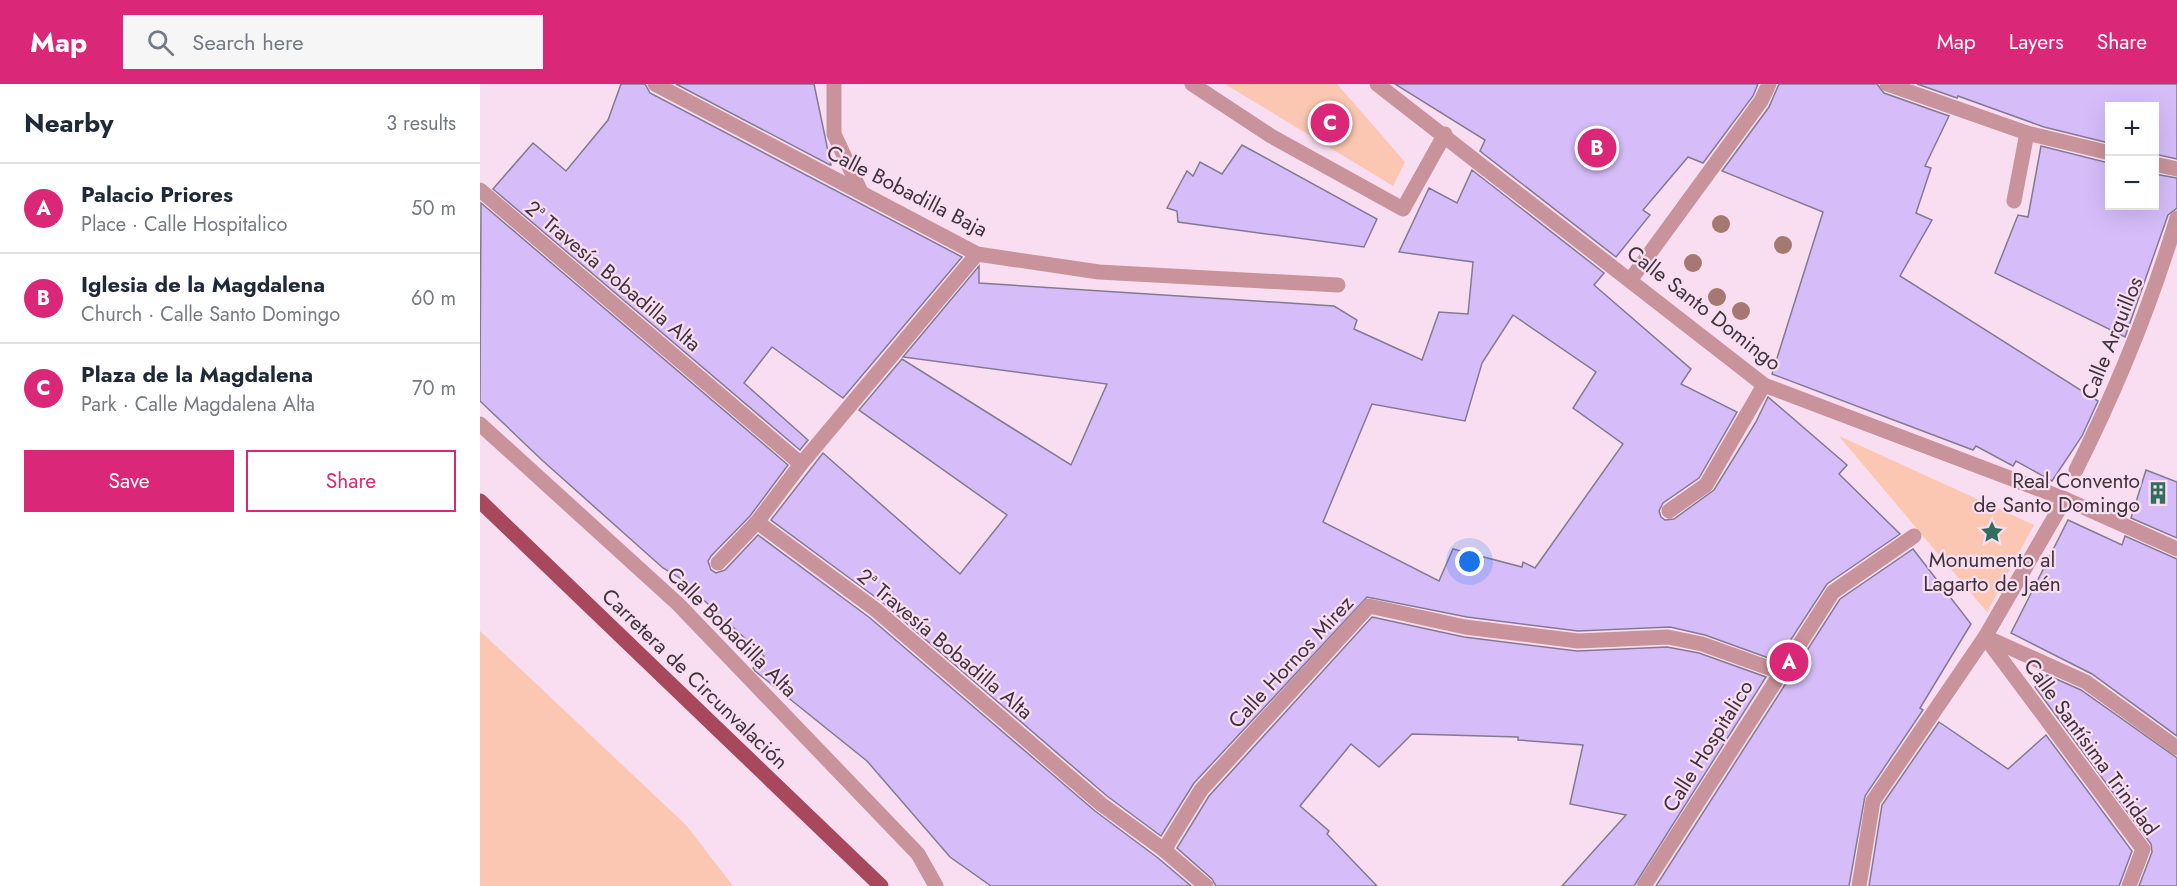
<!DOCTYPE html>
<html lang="en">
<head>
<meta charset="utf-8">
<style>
	:root { --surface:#fff; --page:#f6f6f7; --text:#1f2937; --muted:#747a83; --line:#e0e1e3; --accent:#db2777 }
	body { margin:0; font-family:Jost,sans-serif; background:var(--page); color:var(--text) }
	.controls { position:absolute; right:18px; top:18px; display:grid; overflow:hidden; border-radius:0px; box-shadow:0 6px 24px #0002 }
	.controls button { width:54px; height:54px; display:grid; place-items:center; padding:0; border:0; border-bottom:2px solid var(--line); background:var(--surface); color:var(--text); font:30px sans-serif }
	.you { position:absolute; left:990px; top:478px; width:21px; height:21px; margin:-15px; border:4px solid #fff; border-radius:50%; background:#1a73e8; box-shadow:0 0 0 9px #1a73e833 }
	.badge { display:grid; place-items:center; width:39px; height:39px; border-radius:50%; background:var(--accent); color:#fff; font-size:20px; font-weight:700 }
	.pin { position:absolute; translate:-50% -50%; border:3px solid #fff; box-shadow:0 2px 6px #0006 }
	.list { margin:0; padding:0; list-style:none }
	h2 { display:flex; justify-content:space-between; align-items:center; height:78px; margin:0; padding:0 24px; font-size:26px }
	h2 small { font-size:20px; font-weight:400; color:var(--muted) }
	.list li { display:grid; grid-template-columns:39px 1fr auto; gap:18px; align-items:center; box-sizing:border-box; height:90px; padding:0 24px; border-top:2px solid var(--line) }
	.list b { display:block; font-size:22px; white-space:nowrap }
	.list p { margin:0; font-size:20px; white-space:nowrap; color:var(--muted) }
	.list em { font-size:20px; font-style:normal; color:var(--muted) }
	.actions { display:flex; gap:12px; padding:18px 24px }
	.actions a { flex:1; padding:14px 0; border:2px solid var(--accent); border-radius:0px; text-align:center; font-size:21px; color:var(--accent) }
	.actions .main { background:var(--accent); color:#fff }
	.icon { flex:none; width:33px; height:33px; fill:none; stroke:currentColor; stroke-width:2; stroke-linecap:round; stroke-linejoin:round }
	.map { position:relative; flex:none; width:1697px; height:802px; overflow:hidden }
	header { display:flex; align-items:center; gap:36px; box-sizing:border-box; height:84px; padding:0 30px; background:var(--accent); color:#fff }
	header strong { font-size:28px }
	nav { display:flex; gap:33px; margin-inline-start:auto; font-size:21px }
	.search { width:420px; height:54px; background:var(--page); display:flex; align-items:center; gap:15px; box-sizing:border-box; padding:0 21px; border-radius:0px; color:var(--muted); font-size:22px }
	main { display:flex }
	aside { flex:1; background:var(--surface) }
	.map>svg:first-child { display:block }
	.green { fill:#fbc6b2 }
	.building { fill:#d6bdfa; stroke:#837a92; stroke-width:1.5; fill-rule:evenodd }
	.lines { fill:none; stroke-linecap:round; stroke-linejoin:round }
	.minor { stroke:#c9939b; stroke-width:15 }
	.major { stroke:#a7485c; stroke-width:15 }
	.tree { fill:#a57872 }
	.labels { text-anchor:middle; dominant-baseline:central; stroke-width:4.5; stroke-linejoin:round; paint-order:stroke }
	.street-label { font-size:21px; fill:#3e333b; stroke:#f9def1 }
	.poi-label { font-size:21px; fill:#3e333b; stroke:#f9def1; text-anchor:end }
</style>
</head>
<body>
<header>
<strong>Map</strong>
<div class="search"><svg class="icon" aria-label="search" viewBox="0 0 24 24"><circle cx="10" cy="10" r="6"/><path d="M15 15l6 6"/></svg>Search here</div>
<nav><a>Map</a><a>Layers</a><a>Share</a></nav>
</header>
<main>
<aside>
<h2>Nearby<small>3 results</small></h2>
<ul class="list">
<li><span class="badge">A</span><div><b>Palacio Priores</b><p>Place · Calle Hospitalico</p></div><em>50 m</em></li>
<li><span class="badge">B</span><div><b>Iglesia de la Magdalena</b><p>Church · Calle Santo Domingo</p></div><em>60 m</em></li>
<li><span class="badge">C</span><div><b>Plaza de la Magdalena</b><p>Park · Calle Magdalena Alta</p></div><em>70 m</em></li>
</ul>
<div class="actions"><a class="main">Save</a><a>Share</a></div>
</aside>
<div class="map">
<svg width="1697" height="802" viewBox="0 0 1697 802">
	<rect width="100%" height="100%" fill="#f9def1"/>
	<g class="green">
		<polygon points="745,0 857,0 925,78 913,102"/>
		<polygon points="1359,352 1554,441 1507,528"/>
		<polygon points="0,547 206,741 253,802 0,802"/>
	</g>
	<g class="building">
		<polygon points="141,0 165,0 170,9 482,173 363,314 292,263 264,299 328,356 320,366 13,105 53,59 86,87 128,36"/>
		<polygon points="196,0 334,0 351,81 350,81"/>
		<polygon points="915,0 1278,0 1273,12 1223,79 1208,73 1163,126 1170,131 1136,173 1000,67 1005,56"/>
		<polygon points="1299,0 1397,0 1404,9 1469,32 1445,82 1451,84 1436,129 1452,136 1420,192 1618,317 1602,352 1572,397 1536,377 1533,382 1496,362 1493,366 1292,290 1343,128 1242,87 1289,23"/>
		<polygon points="1437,0 1697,0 1697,75 1674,70 1674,22 1629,22 1629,59 1564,43 1478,12 1477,14"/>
		<polygon points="762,61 897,135 884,163 698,138 697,127 687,124 707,87 713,92 720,78 742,90"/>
		<polygon points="1561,62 1629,79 1629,122 1674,122 1674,90 1697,94 1697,124 1688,131 1645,253 1515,189 1538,131 1548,133"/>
		<path d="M992 86 1124 189 1114 201 1211 285 1201 300 1257 328 1219 394 1183 419 1179 427 1181 433 1185 436 1194 435 1234 406 1276 338 1288 313 1367 381 1359 390 1420 450 1347 500 1297 577 1225 551 1190 543 1098 547 987 533 887 513 714 699 681 752 627 712 402 518 291 436 343 369 480 490 527 431 379 326 422 275 591 381 627 300 423 273 499 182V199L854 222 877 236 874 245 942 276 959 228 988 230 993 178 919 168 949 104 977 119ZM1033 231 1116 288 1093 324 1143 360 1055 484 1043 478 1042 483 973 465 959 497 843 438 892 320 985 337 1002 279Z"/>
		<polygon points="1,119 308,381 270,432 231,472 228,477 231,486 236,489 245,486 278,451 390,534 615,727 678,774 711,802 511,802 470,773 387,677 275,587 273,584 284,572 200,494 183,484 63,377 0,317"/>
		<polygon points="1666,386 1697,398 1697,454 1651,434"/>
		<polygon points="1588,436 1642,461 1645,452 1697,475 1697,652 1612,590 1531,549"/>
		<polygon points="1433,465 1491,540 1440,624 1443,626 1385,712 1369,802 1176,802 1360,515"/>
		<polygon points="892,533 984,553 1097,567 1187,563 1219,569 1286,593 1154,802 1082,802 1146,731 1090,720 1103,661 1038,656 1038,653 932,650 899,683 871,660 820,722 849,747 847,750 897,802 736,802 732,795 697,764 729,712"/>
		<polygon points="1567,591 1601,606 1697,674 1697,802 1659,802 1672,768 1671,760 1555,603"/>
		<polygon points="1459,638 1528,685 1566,651 1652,767 1639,802 1389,802 1402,721"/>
	</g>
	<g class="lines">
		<g class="minor">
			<polyline points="175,0 497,170 619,188 858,201"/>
			<polyline points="354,0 354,50 380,106"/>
			<polyline points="712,0 791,52 923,125 965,50"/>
			<polyline points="897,0 1284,301 1585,415 1697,465"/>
			<polyline points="1407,0 1547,49 1630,69"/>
			<polyline points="1674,80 1697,85"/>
			<polyline points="0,106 321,380"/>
			<polyline points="1534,117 1547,49"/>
			<polyline points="1151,195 1281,17 1289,0"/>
			<polyline points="0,340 198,520 438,770 456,802"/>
			<path d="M1596 386C1637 304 1671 221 1697 134"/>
			<polyline points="1189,427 1226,401 1284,301"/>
			<polyline points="277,438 396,526 621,720 684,766 726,802"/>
			<polyline points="238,479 277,438 321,380 497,170"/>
			<polyline points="1505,553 1663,765 1649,802"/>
			<polyline points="1508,554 1606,598 1697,664"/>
			<polyline points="684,766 721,706 889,522 985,543 1098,557 1188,553 1222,560 1300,588"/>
			<polyline points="1164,802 1353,508 1434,452"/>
			<polyline points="1379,802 1393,717 1505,553 1585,415"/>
		</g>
		<polyline class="major" points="0,417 401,802"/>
	</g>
	<g class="tree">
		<circle cx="1241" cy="140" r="9"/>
		<circle cx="1303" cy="161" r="9"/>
		<circle cx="1213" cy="179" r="9"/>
		<circle cx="1237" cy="213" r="9"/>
		<circle cx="1261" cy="227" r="9"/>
	</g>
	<defs>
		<g id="building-bare" transform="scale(1.8)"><path d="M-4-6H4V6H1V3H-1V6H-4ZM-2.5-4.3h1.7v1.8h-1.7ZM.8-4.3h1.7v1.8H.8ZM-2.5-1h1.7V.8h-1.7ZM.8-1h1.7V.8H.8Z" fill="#306f5d" stroke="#f9def1" stroke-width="2.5" paint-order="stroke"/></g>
		<g id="sight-bare" transform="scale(1.8)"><path d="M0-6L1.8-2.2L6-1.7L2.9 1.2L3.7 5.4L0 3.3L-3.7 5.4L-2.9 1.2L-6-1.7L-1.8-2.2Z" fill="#306f5d" stroke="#f9def1" stroke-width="2.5" paint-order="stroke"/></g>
	</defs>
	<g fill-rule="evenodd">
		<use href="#building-bare" x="1678" y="409"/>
		<use href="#sight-bare" x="1512" y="448"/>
	</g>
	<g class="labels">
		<g class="street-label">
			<text transform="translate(427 107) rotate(27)">Calle Bobadilla Baja</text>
			<text transform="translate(133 192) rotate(40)">2ª Travesía Bobadilla Alta</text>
			<text transform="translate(1224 224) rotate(38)">Calle Santo Domingo</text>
			<text transform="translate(1632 254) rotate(-68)">Calle Arquillos</text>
			<text transform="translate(252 548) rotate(45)">Calle Bobadilla Alta</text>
			<text transform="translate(465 560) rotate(40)">2ª Travesía Bobadilla Alta</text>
			<text transform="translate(811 578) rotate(-47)">Calle Hornos Mirez</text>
			<text transform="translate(215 595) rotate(44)">Carretera de Circunvalación</text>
			<text transform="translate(1228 662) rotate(-58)">Calle Hospitalico</text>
			<text transform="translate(1611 663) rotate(54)">Calle Santísima Trinidad</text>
		</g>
		<g class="poi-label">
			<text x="1660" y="397">Real Convento<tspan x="1660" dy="24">de Santo Domingo</tspan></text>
			<text x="1512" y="476" text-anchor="middle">Monumento al<tspan x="1512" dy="24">Lagarto de Jaén</tspan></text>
		</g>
	</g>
</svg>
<div class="controls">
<button>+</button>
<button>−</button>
</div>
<div class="you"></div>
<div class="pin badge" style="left:1309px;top:578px">A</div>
<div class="pin badge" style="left:1117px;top:64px">B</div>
<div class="pin badge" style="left:850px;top:39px">C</div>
</div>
</main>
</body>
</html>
